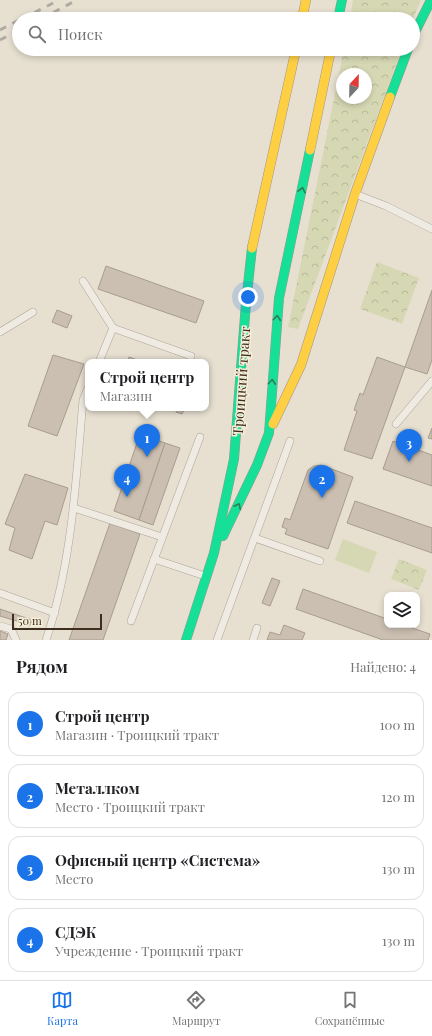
<!DOCTYPE html>
<html lang="ru">
<head>
<meta charset="utf-8">
<style>
	:root { --surface:#fff; --page:#f6f6f6; --text:#202124; --muted:#757577; --line:#e0e0e0; --accent:#1a73e8 }
	body { margin:0; font-family:"Playfair Display",serif; background:var(--page); color:var(--text) }
	.controls { position:absolute; right:12px; bottom:12px; display:grid; overflow:hidden; border-radius:8px; box-shadow:0 2px 6px #0003 }
	.controls button { width:36px; height:36px; display:grid; place-items:center; padding:0; border:0; border-bottom:1px solid var(--line); background:var(--surface); color:var(--text); font:20px sans-serif }
	.compass { position:absolute; left:336px; top:68px; width:36px; height:36px; border-radius:50%; background:var(--surface); box-shadow:0 2px 6px #0003; rotate:22deg }
	.scale { position:absolute; left:12px; bottom:10px; width:90px; box-sizing:border-box; padding-left:4px; border:2px solid #3d2e20; border-top:0; font-size:11px; line-height:14px; white-space:nowrap; color:#3d2e20; -webkit-text-stroke:3px #f7eed8; paint-order:stroke }
	.you { position:absolute; left:248px; top:297px; width:14px; height:14px; margin:-10px; border:3px solid #fff; border-radius:50%; background:#1a73e8; box-shadow:0 0 0 6px #1a73e833 }
	.badge { display:grid; place-items:center; width:26px; height:26px; border-radius:50%; background:var(--accent); color:#fff; font-size:13px; font-weight:700 }
	.pin { position:absolute; translate:-50% -33px; filter:drop-shadow(0 1px 2px #0008) }
	.pin::after { content:''; position:absolute; top:21px; width:14px; height:12px; background:inherit; clip-path:polygon(0 0,100% 0,50% 100%) }
	.popup { position:absolute; left:85px; top:359px; width:124px; height:52px; box-sizing:border-box; display:grid; place-content:center; border-radius:8px; background:var(--surface); filter:drop-shadow(0 1px 3px #0005); font-size:13px; white-space:nowrap; color:var(--muted) }
	.popup b { font-size:15px; color:var(--text) }
	.popup::after { content:''; position:absolute; left:50%; top:100%; margin-left:-8px; border:8px solid transparent; border-top-color:var(--surface) }
	.list { margin:0; padding:0; list-style:none }
	h2 { display:flex; justify-content:space-between; align-items:center; height:52px; margin:0; padding:0 16px; font-size:17px }
	h2 small { font-size:13px; font-weight:400; color:var(--muted) }
	.list li { display:grid; grid-template-columns:26px 1fr auto; gap:12px; align-items:center; box-sizing:border-box; height:64px; margin:0 8px 8px; padding:0 8px; border:1px solid var(--line); border-radius:12px }
	.list b { display:block; font-size:15px; white-space:nowrap }
	.list p { margin:0; font-size:13px; white-space:nowrap; color:var(--muted) }
	.list em { font-size:13px; font-style:normal; color:var(--muted) }
	.icon { flex:none; width:22px; height:22px; fill:none; stroke:currentColor; stroke-width:2; stroke-linecap:round; stroke-linejoin:round }
	.map { position:relative; flex:none; width:432px; height:640px; overflow:hidden }
	.search { position:absolute; background:var(--surface); box-shadow:0 2px 6px #0003; left:12px; right:12px; top:12px; height:44px; display:flex; align-items:center; gap:10px; box-sizing:border-box; padding:0 14px; border-radius:22px; color:var(--muted); font-size:15px }
	.sheet { height:340px; background:var(--surface) }
	nav { display:flex; justify-content:space-around; align-items:center; box-sizing:border-box; height:56px; border-top:1px solid var(--line); background:var(--surface); font-size:11px; color:var(--muted) }
	nav a { display:grid; justify-items:center; gap:2px }
	nav .on { color:var(--accent) }
	.map>svg:first-child { display:block }
	.green { fill:#d6d7b3 }
	.forest { fill:url(#forest-crowns); fill-rule:evenodd }
	.building { fill:#cbbfb2; stroke:#a89c90 }
	.lines { fill:none; stroke-linecap:round; stroke-linejoin:round }
	.lane-casing { stroke:#ada599; stroke-width:8 }
	.fast-casing { stroke:#9c958a; stroke-width:10 }
	.slow-casing { stroke:#9c958a; stroke-width:10 }
	.lane { stroke:#efebe3; stroke-width:7 }
	.fast { stroke:#16e098; stroke-width:9 }
	.slow { stroke:#ffcf43; stroke-width:9 }
	.rail { stroke:#afaaa2; stroke-width:3; stroke-dasharray:7 7; stroke-linecap:butt }
	.oneway { stroke:#2b7e56 }
	.labels { text-anchor:middle; dominant-baseline:central; stroke-width:3; stroke-linejoin:round; paint-order:stroke }
	.street-label { font-size:14px; fill:#3d2e20; stroke:#f7eed8 }
</style>
</head>
<body>
<div class="map">
<svg width="432" height="640" viewBox="0 0 432 640">
	<defs>
		<pattern id="forest-crowns" width="20" height="18" patternUnits="userSpaceOnUse"><rect width="20" height="18" fill="#d6d7b3"/><path d="M2 6a3 3 0 1 1 6 0M12 15a3 3 0 1 1 6 0" fill="none" stroke="#b9b99a"/></pattern>
	</defs>
	<rect width="100%" height="100%" fill="#e7e0d1"/>
	<polygon class="green" points="343,539 377,552 369,573 335,560"/>
	<g class="forest">
		<polygon points="353,0 421,0 413,19 350,19"/>
		<path d="M344 49H402L298 329 288 327ZM342 74H366V98H342Z"/>
		<polygon points="377,262 419,278 402,324 360,309"/>
		<polygon points="399,559 427,570 419,590 391,579"/>
	</g>
	<g class="building">
		<polygon points="106,266 204,301 196,323 98,289"/>
		<polygon points="432,290 432,360 427,374 405,367"/>
		<polygon points="57,310 72,316 67,328 52,322"/>
		<polygon points="53,355 84,364 57,436 28,426"/>
		<polygon points="129,357 143,362 128,362"/>
		<polygon points="377,357 405,367 372,459 344,450 357,411 354,410 360,393 363,395"/>
		<polygon points="178,408 185,408 182,414 176,412"/>
		<polygon points="432,428 432,439 428,438"/>
		<polygon points="140,434 165,443 139,520 114,511"/>
		<polygon points="393,441 432,455 432,486 383,469"/>
		<polygon points="165,443 180,448 153,525 139,520"/>
		<polygon points="321,465 353,477 328,549 285,534 287,529 282,527 285,518 290,520 308,470 314,466"/>
		<polygon points="25,474 68,488 57,525 45,521 32,559 9,550 15,528 5,524"/>
		<polygon points="355,501 432,528 432,553 347,523"/>
		<polygon points="110,523 140,534 103,640 69,640"/>
		<polygon points="272,578 280,581 270,606 262,603"/>
		<polygon points="303,589 387,619 387,625 403,625 430,634 428,640 383,640 296,609"/>
		<polygon points="0,609 32,620 30,625 0,616"/>
		<polygon points="284,625 305,633 302,640 267,640 270,632 280,635"/>
		<polygon points="0,631 8,634 6,640 0,640"/>
	</g>
	<g class="lines">
		<g class="lane-casing">
			<g id="lane">
				<polyline points="355,194 386,206 432,229"/>
				<polyline points="83,281 113,328 191,356"/>
				<polyline points="0,332 33,312"/>
				<polyline points="99,362 113,328"/>
				<polyline points="396,424 432,381"/>
				<polyline points="74,508 162,537"/>
				<polyline points="255,538 320,561"/>
				<polyline points="154,559 205,576"/>
				<polyline points="0,593 55,613"/>
				<polyline points="131,621 200,437"/>
				<polyline points="0,626 11,629 16,640"/>
				<path d="M46 640C72 563 76 480 83 400L88 388"/>
				<polyline points="217,640 290,441"/>
				<polyline points="253,640 257,628"/>
			</g>
		</g>
		<g class="fast-casing">
			<g id="fast">
				<polyline points="338,19 342,0"/>
				<polyline points="413,36 431,0"/>
				<polyline points="390,97 408,49"/>
				<polyline points="223,536 257,465 269,433 279,298 310,150"/>
				<polyline points="186,640 214,553 234,459 246,303 252,248"/>
			</g>
		</g>
		<g class="slow-casing">
			<g id="slow">
				<polyline points="302,19 306,0"/>
				<polyline points="310,150 331,49"/>
				<polyline points="252,248 296,49"/>
				<polyline points="273,424 301,365 355,194 390,97"/>
			</g>
		</g>
		<use href="#lane" class="lane"/>
		<use href="#fast" class="fast"/>
		<use href="#slow" class="slow"/>
		<g class="rail">
			<polyline points="22,19 59,0"/>
			<polyline points="41,19 77,0"/>
			<polyline points="0,30 19,20"/>
			<polyline points="0,40 19,30"/>
		</g>
	</g>
	<defs><path id="oneway-chevron" d="M-2-3.5L2.5 0L-2 3.5" fill="none" stroke-width="1.6" stroke-linecap="round" stroke-linejoin="round"/></defs>
	<g class="oneway">
		<use href="#oneway-chevron" transform="translate(302 190) rotate(-78)"/>
		<use href="#oneway-chevron" transform="translate(277 318) rotate(-85)"/>
		<use href="#oneway-chevron" transform="translate(272 382) rotate(-86)"/>
		<use href="#oneway-chevron" transform="translate(238 506) rotate(-64)"/>
	</g>
	<g class="labels">
		<g class="street-label">
			<text transform="translate(241 381) rotate(-86)">Троицкий тракт</text>
		</g>
	</g>
</svg>
<div class="controls">
<button><svg class="icon" aria-label="layers" viewBox="0 0 24 24"><path d="M12 4l9 5-9 5-9-5zM3 14l9 5 9-5"/></svg></button>
</div>
<svg class="compass" viewBox="-18 -18 36 36"><path d="M0-13l5 13h-10z" fill="#e53935"/><path d="M0 13l5-13h-10z" fill="#757577"/></svg>
<div class="scale">50 m</div>
<div class="you"></div>
<div class="pin badge" style="left:147px;top:457px">1</div>
<div class="popup"><b>Строй центр</b>Магазин</div>
<div class="pin badge" style="left:322px;top:498px">2</div>
<div class="pin badge" style="left:409px;top:462px">3</div>
<div class="pin badge" style="left:127px;top:497px">4</div>
<div class="search"><svg class="icon" aria-label="search" viewBox="0 0 24 24"><circle cx="10" cy="10" r="6"/><path d="M15 15l6 6"/></svg>Поиск</div>
</div>
<section class="sheet">
<h2>Рядом<small>Найдено: 4</small></h2>
<ul class="list">
<li><span class="badge">1</span><div><b>Строй центр</b><p>Магазин · Троицкий тракт</p></div><em>100 m</em></li>
<li><span class="badge">2</span><div><b>Металлком</b><p>Место · Троицкий тракт</p></div><em>120 m</em></li>
<li><span class="badge">3</span><div><b>Офисный центр «Система»</b><p>Место</p></div><em>130 m</em></li>
<li><span class="badge">4</span><div><b>СДЭК</b><p>Учреждение · Троицкий тракт</p></div><em>130 m</em></li>
</ul>
</section>
<nav>
<a class="on"><svg class="icon" aria-label="map" viewBox="0 0 24 24"><path d="M3 6l6-2 6 2 6-2v14l-6 2-6-2-6 2zM9 4v14M15 6v14"/></svg>Карта</a>
<a><svg class="icon" aria-label="directions" viewBox="0 0 24 24"><path d="M12 3l9 9-9 9-9-9zM9 14v-3h6M13 9l2 2-2 2"/></svg>Маршрут</a>
<a><svg class="icon" aria-label="saved" viewBox="0 0 24 24"><path d="M7 4h10v16l-5-4-5 4z"/></svg>Сохранённые</a>
</nav>
</body>
</html>
